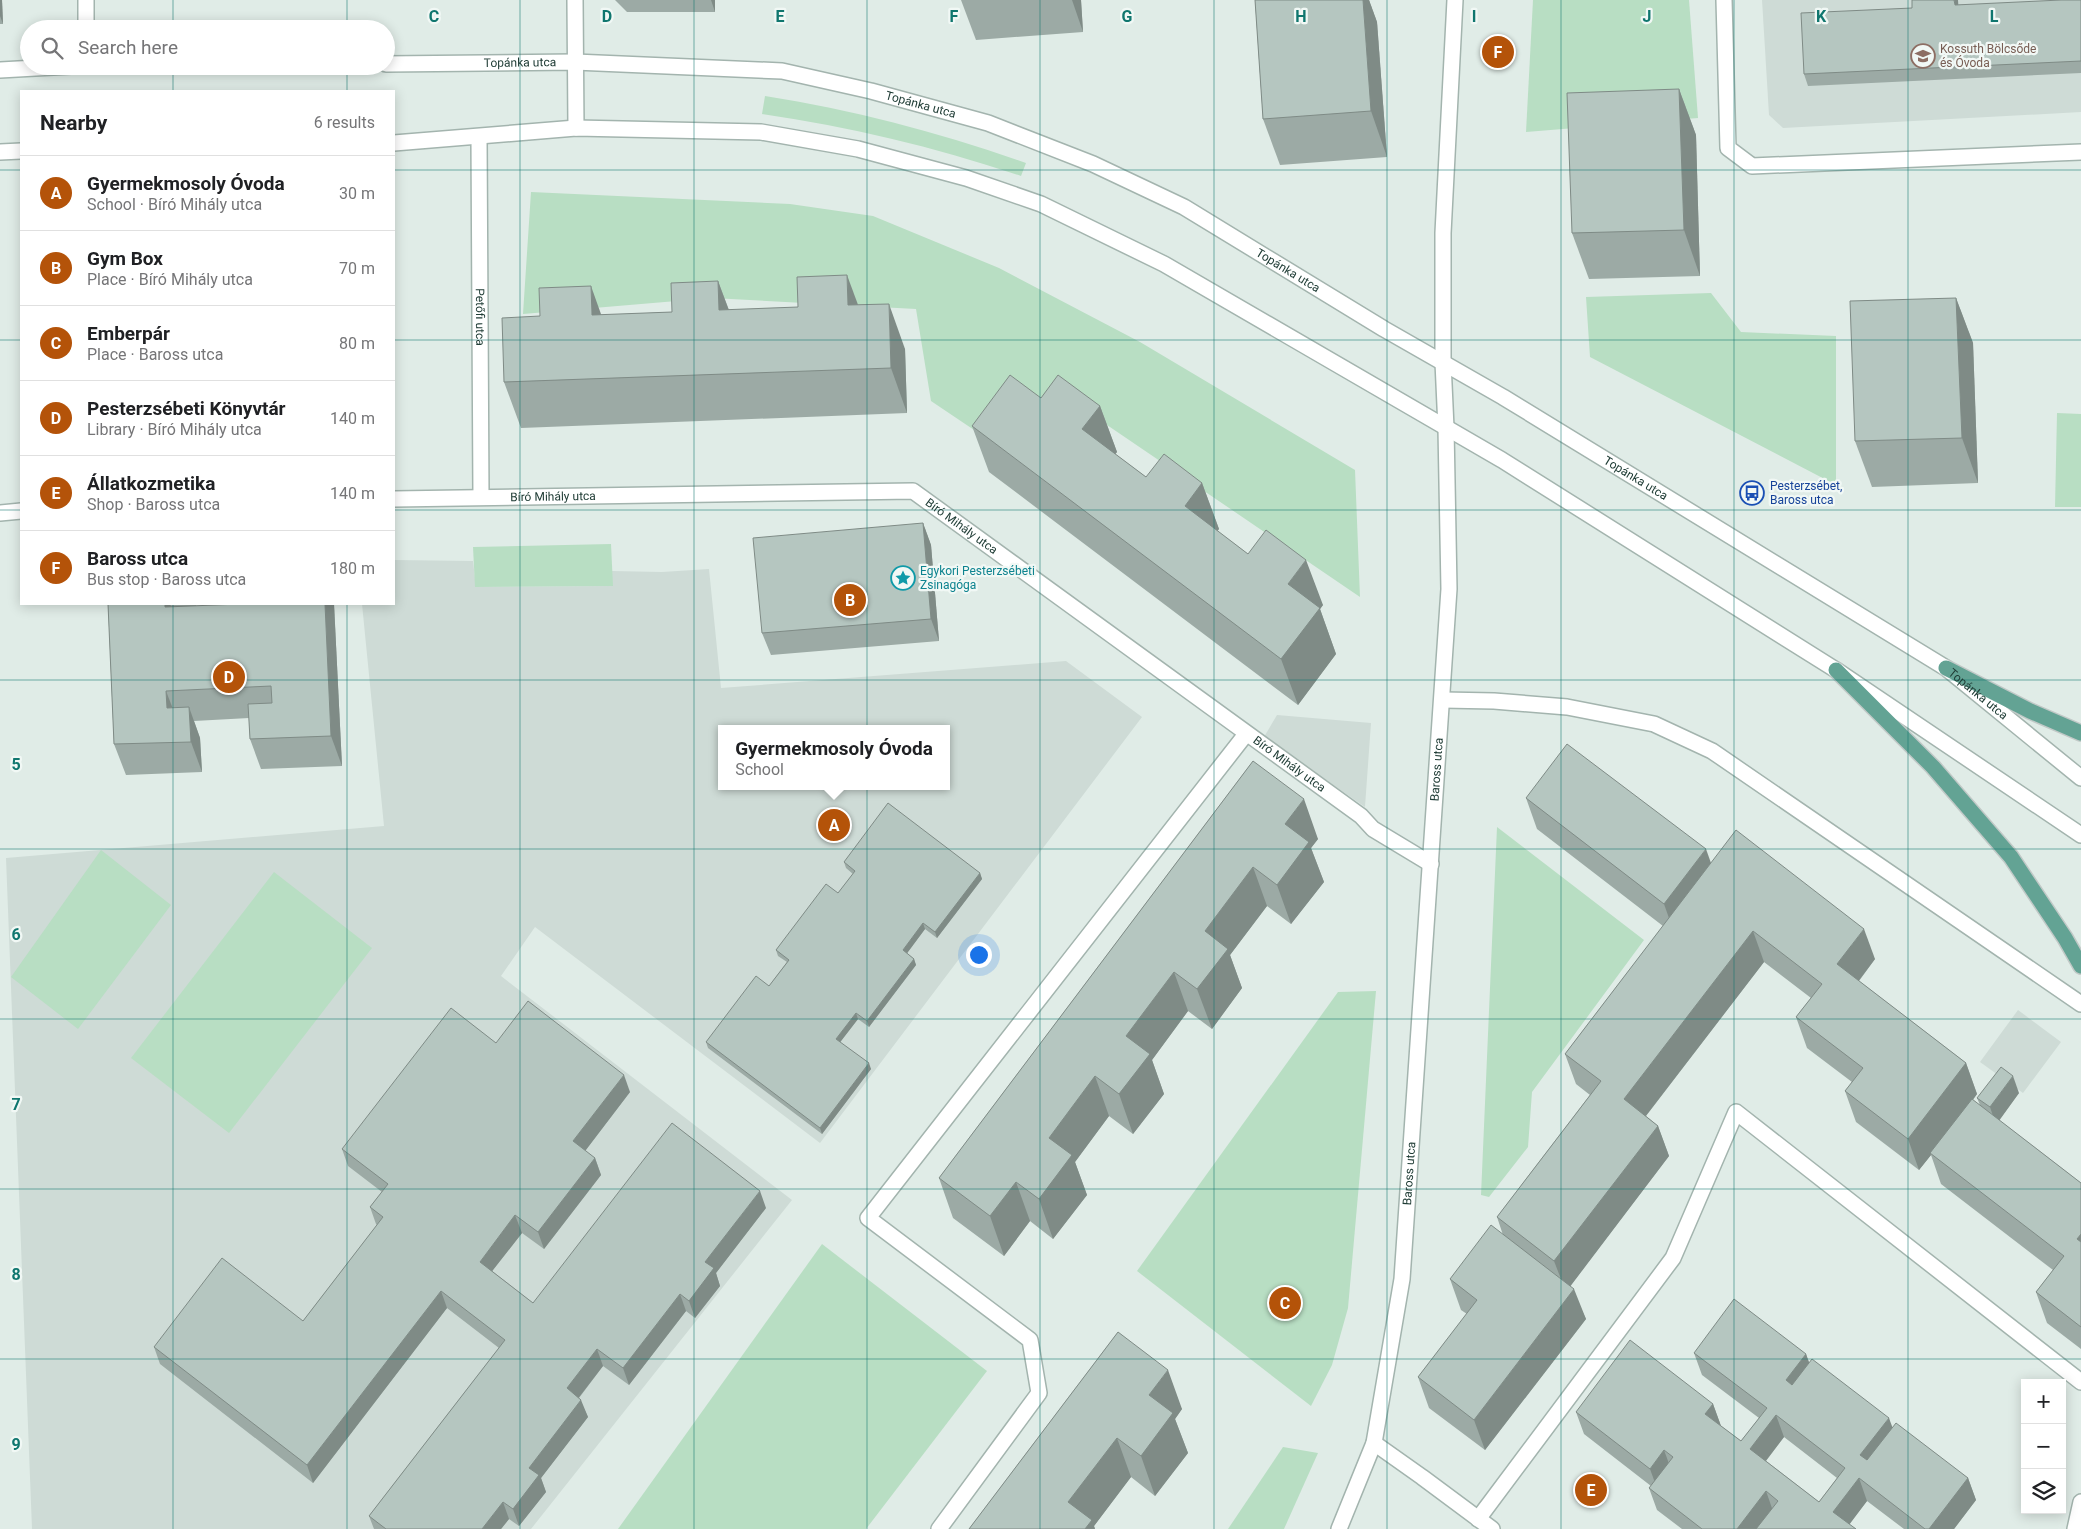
<!DOCTYPE html>
<html lang="en">
<head>
<meta charset="utf-8">
<style>
	:root { --surface:#fff; --page:#f2f2f2; --text:#202124; --muted:#757577; --line:#e0e0e0; --accent:#b45309 }
	body { margin:0; font-family:Roboto,sans-serif; background:var(--page); color:var(--text) }
	.controls { position:absolute; right:15px; bottom:15px; display:grid; overflow:hidden; border-radius:0px; box-shadow:0 2px 12px #0003 }
	.controls button { width:45px; height:45px; display:grid; place-items:center; padding:0; border:0; border-bottom:1px solid var(--line); background:var(--surface); color:var(--text); font:25px sans-serif }
	.you { position:absolute; left:978px; top:954px; width:18px; height:18px; margin:-12px; border:4px solid #fff; border-radius:50%; background:#1a73e8; box-shadow:0 0 0 8px #1a73e833 }
	.badge { display:grid; place-items:center; width:32px; height:32px; border-radius:50%; background:var(--accent); color:#fff; font-size:16px; font-weight:700 }
	.pin { position:absolute; translate:-50% -50%; border:2px solid #fff; box-shadow:0 1px 5px #0006 }
	.popup { position:absolute; left:718px; top:725px; width:232px; height:65px; box-sizing:border-box; display:grid; place-content:center; border-radius:0px; background:var(--surface); filter:drop-shadow(0 1px 4px #0005); font-size:16px; white-space:nowrap; color:var(--muted) }
	.popup b { font-size:19px; color:var(--text) }
	.popup::after { content:''; position:absolute; left:50%; top:100%; margin-left:-10px; border:10px solid transparent; border-top-color:var(--surface) }
	.list { margin:0; padding:0; list-style:none }
	h2 { display:flex; justify-content:space-between; align-items:center; height:65px; margin:0; padding:0 20px; font-size:21px }
	h2 small { font-size:16px; font-weight:400; color:var(--muted) }
	.list li { display:grid; grid-template-columns:32px 1fr auto; gap:15px; align-items:center; box-sizing:border-box; height:75px; padding:0 20px; border-top:1px solid var(--line) }
	.list b { display:block; font-size:19px; white-space:nowrap }
	.list p { margin:0; font-size:16px; white-space:nowrap; color:var(--muted) }
	.list em { font-size:16px; font-style:normal; color:var(--muted) }
	.icon { flex:none; width:28px; height:28px; fill:none; stroke:currentColor; stroke-width:2; stroke-linecap:round; stroke-linejoin:round }
	.map { position:relative; flex:none; width:2081px; height:1529px; overflow:hidden }
	.search { position:absolute; background:var(--surface); box-shadow:0 2px 12px #0003; left:20px; top:20px; width:375px; height:55px; display:flex; align-items:center; gap:12px; box-sizing:border-box; padding:0 18px; border-radius:28px; color:var(--muted); font-size:19px }
	.panel { position:absolute; background:var(--surface); box-shadow:0 2px 12px #0003; left:20px; top:90px; width:375px; height:515px; border-radius:0px }
	.map>svg:first-child { display:block }
	.built { fill:#cedbd6; fill-rule:evenodd }
	.green { fill:#b8dec3 }
	.lines { fill:none; stroke-linecap:round; stroke-linejoin:round }
	.minor-casing { stroke:#a3b4ae; stroke-width:18 }
	.major-casing { stroke:#c1c9c7; stroke-width:18 }
	.minor { stroke:#fff; stroke-width:15 }
	.major { stroke:#63a394; stroke-width:15 }
	.wall { fill:#9caaa5; fill-rule:evenodd }
	.shaded-wall { fill:#7f8b86 }
	.building { fill:#b5c6c0; stroke:#7f8b86; fill-rule:evenodd }
	.grid { fill:none; stroke:#0f766e; stroke-width:1; stroke-opacity:0.55 }
	.labels { text-anchor:middle; dominant-baseline:central; stroke-width:4.5; stroke-linejoin:round; paint-order:stroke }
	.education-label { font-size:12px; fill:#785e54; stroke:#f1f8f5; text-anchor:start }
	.street-label { font-size:12px; fill:#203d36; stroke:#f1f8f5 }
	.transit-label { font-size:12px; fill:#164399; stroke:#f1f8f5; text-anchor:start }
	.culture-label { font-size:12px; fill:#0d838f; stroke:#f1f8f5; text-anchor:start }
	.grid-label { font-size:16px; text-anchor:middle; font-weight:bold; fill:#0f766e; stroke:#f1f8f5; stroke-width:4.5; stroke-linejoin:round; paint-order:stroke }
</style>
</head>
<body>
<div class="map">
<svg width="2081" height="1529" viewBox="0 0 2081 1529">
	<rect width="100%" height="100%" fill="#e0ece7"/>
	<g class="built">
		<polygon points="1762,0 2081,0 2081,112 1783,128 1769,115"/>
		<path d="M394 560 473 561 476 587 612 586V571L662 572 709 569 721 688 1066 661 1142 717 820 1143 535 927 501 976 792 1200 531 1529H32L6 858 384 826 362 604H394ZM722 729H946V786H722Z"/>
		<polygon points="1277,715 1371,723 1365,807 1264,737"/>
		<polygon points="2018,1010 2061,1042 2023,1093 1980,1062"/>
	</g>
	<g class="green">
		<polygon points="1533,0 1689,0 1698,118 1526,132"/>
		<path d="M765 96C855 110 941 133 1026 163L1021 176C934 147 852 127 762 114Z"/>
		<polygon points="531,192 790,204 873,216 999,268 1140,342 1355,470 1360,597 1057,391 986,438 931,401 916,309 712,298 523,314"/>
		<polygon points="1711,293 1741,332 1836,336 1836,485 1590,357 1586,297"/>
		<polygon points="2057,413 2081,414 2081,507 2055,507"/>
		<polygon points="611,544 613,586 475,587 473,547"/>
		<polygon points="1497,827 1644,940 1532,1092 1528,1147 1489,1197 1481,1195"/>
		<polygon points="101,850 171,905 78,1029 11,977"/>
		<polygon points="274,872 372,948 229,1133 131,1058"/>
		<polygon points="1376,991 1348,1308 1332,1365 1311,1406 1137,1271 1338,992"/>
		<polygon points="822,1244 987,1371 866,1529 618,1529"/>
		<polygon points="1283,1447 1318,1453 1284,1529 1228,1529"/>
	</g>
	<g class="lines">
		<g class="minor-casing">
			<g id="minor">
				<polyline points="86,0 86,29"/>
				<polyline points="575,0 576,128"/>
				<polyline points="1724,0 1728,148 1752,166 2081,152"/>
				<path id="s1" d="M386 64 575 62 782 71 871 91 988 123 1093 164 1184 207 1384 329 1503 397 1946 668 2081 778"/>
				<polyline points="0,70 71,66"/>
				<path id="s2" d="M479 137 481 497"/>
				<polyline points="394,143 576,128 761,132 858,149 966,178 1041,204 1164,264 1502,460 1836,670 2081,835"/>
				<polyline points="0,152 21,151"/>
				<path id="s3" d="M394 499 913 491 1361 816 1373 829 1431 864"/>
				<polyline points="0,513 21,511"/>
				<polyline points="1443,700 1494,701 1567,707 1654,724 1712,751 2081,1004"/>
				<polyline points="1374,1443 1422,1477 1492,1529"/>
				<polyline points="1478,1519 1673,1258 1736,1112 2081,1382"/>
				<polyline points="939,1529 1039,1393 1030,1340 868,1218 1246,734"/>
				<path id="s4" d="M1339 1529 1374 1443 1402 1279 1449 589 1446 428 1443 362V233L1455 0"/>
				<polyline points="2075,1529 2081,1502"/>
			</g>
		</g>
		<g class="major-casing">
			<g id="major">
				<polyline points="1946,668 2030,711 2081,733"/>
				<polyline points="1836,670 1933,767 2011,857 2065,938 2081,966"/>
			</g>
		</g>
		<use href="#minor" class="minor"/>
		<use href="#major" class="major"/>
	</g>
	<g class="wall">
		<polygon points="0,0 2,0 3,24 0,24"/>
		<polygon points="615,0 715,0 715,12 627,12"/>
		<polygon points="961,0 1081,0 1083,32 976,40"/>
		<polygon points="1255,0 1369,0 1377,22 1387,157 1280,165 1263,119"/>
		<polygon points="2081,0 2081,73 1808,86 1804,74 1912,8 1958,5"/>
		<polygon points="1679,89 1696,135 1700,276 1589,279 1572,233"/>
		<polygon points="718,281 729,310 858,305 905,349 907,413 521,428 504,382 601,315 672,312"/>
		<polygon points="1956,298 1973,343 1978,483 1872,487 1855,441"/>
		<polygon points="1041,398 1100,406 1117,452 1115,454 1146,477 1202,483 1219,529 1217,531 1248,554 1323,605 1320,609 1336,654 1298,705 989,472 972,426"/>
		<polygon points="923,523 931,545 939,641 771,655 762,633"/>
		<polygon points="108,604 196,604 196,606 334,604 342,766 261,769 250,739 249,718 194,721 200,738 202,772 126,775 114,744"/>
		<polygon points="1253,761 1318,839 1311,848 1324,882 1291,924 1267,906 1230,955 1242,988 1212,1029 1188,1011 1152,1060 1164,1094 1133,1134 1109,1116 1075,1162 1087,1195 1053,1239 1030,1221 1004,1256 953,1218 939,1178"/>
		<polygon points="1526,798 1711,863 1875,959 1859,981 1966,1063 1977,1094 1973,1100 1980,1105 1977,1098 2019,1093 1999,1120 2081,1183 2081,1349 2047,1323 2036,1292 2053,1270 1941,1184 1931,1155 1919,1170 1856,1122 1845,1091 1852,1082 1807,1048 1796,1017 1811,998 1764,962 1646,1116 1658,1126 1669,1156 1570,1286 1586,1319 1485,1450 1429,1408 1418,1377 1467,1314 1461,1310 1450,1279 1503,1235 1497,1217 1590,1095 1576,1084 1565,1054 1663,926 1537,829"/>
		<polygon points="844,862 980,873 982,879 937,938 925,929 907,953 914,959 916,965 869,1027 858,1019 840,1042 871,1069 822,1134 708,1048 706,1042 769,986 787,962 778,956 776,950 838,893 853,874 846,868"/>
		<polygon points="496,1043 630,1092 585,1151 595,1158 601,1175 544,1249 522,1233 492,1271 533,1303 766,1208 716,1273 720,1286 695,1318 686,1311 629,1385 603,1366 579,1398 588,1417 541,1478 546,1492 519,1526 509,1519 501,1529 374,1529 369,1516 499,1348 447,1308 313,1483 160,1364 154,1347 303,1321 377,1225 376,1224 370,1207 382,1192 348,1166 342,1149"/>
		<polygon points="1118,1332 1182,1409 1175,1419 1188,1453 1155,1496 1131,1477 1094,1526 1095,1529 969,1529"/>
		<path d="M1694 1353 1806 1354 1809 1363 1892 1428 1968 1478 1976 1500 1954 1529H1904L1867 1501 1849 1524 1856 1529H1682L1657 1510 1649 1488 1651 1486 1584 1434 1576 1412 1713 1404 1721 1426 1741 1441 1759 1418 1702 1375ZM1784 1437 1837 1478 1819 1502 1766 1461Z"/>
	</g>
	<g class="shaded-wall">
		<polygon points="0,0 2,0 3,24 0,16"/>
		<polygon points="711,0 715,0 715,12"/>
		<polygon points="1072,0 1081,0 1083,32"/>
		<polygon points="1363,0 1369,0 1377,22 1387,157 1371,111"/>
		<polygon points="1954,0 1958,0 1959,17 1955,5"/>
		<polygon points="1679,89 1696,135 1700,276 1684,230"/>
		<polygon points="847,275 864,321 848,305"/>
		<polygon points="718,281 735,327 719,310"/>
		<polygon points="591,286 607,331 592,315"/>
		<polygon points="1956,298 1973,343 1978,483 1962,438"/>
		<polygon points="889,304 905,349 907,413 891,368"/>
		<polygon points="1100,406 1117,452 1099,475 1082,429"/>
		<polygon points="1202,483 1219,529 1201,552 1185,506"/>
		<polygon points="923,523 931,545 939,641 931,619"/>
		<polygon points="1306,560 1323,605 1320,609 1336,654 1298,705 1281,659 1288,584"/>
		<polygon points="165,604 170,604 176,619 165,607"/>
		<polygon points="325,604 334,604 342,766 331,736"/>
		<polygon points="166,691 178,722 167,708"/>
		<polygon points="189,707 200,738 202,772 191,742"/>
		<polygon points="1304,799 1318,839 1311,848 1324,882 1291,924 1277,885 1285,824"/>
		<polygon points="1706,849 1717,880 1675,935 1664,904"/>
		<polygon points="1253,867 1267,906 1230,955 1242,988 1212,1029 1197,989 1205,931"/>
		<polygon points="980,873 982,879 937,938 935,932"/>
		<polygon points="923,923 925,929 905,956 903,950"/>
		<polygon points="1864,929 1875,959 1848,995 1837,964"/>
		<polygon points="1753,931 1764,962 1635,1130 1624,1099"/>
		<polygon points="914,959 916,965 869,1027 867,1021"/>
		<polygon points="1174,972 1188,1011 1152,1060 1164,1094 1133,1134 1119,1094 1126,1036"/>
		<polygon points="856,1013 858,1019 838,1045 836,1039"/>
		<polygon points="869,1063 871,1069 822,1134 820,1128"/>
		<polygon points="1966,1063 1977,1094 1931,1154 1930,1153 1931,1155 1919,1170 1908,1139"/>
		<polygon points="624,1075 630,1092 579,1159 573,1141"/>
		<polygon points="1095,1076 1109,1116 1075,1162 1087,1195 1053,1239 1039,1199 1049,1138"/>
		<polygon points="2013,1076 2019,1093 1996,1125 1990,1107"/>
		<polygon points="1658,1126 1669,1156 1566,1292 1554,1261"/>
		<polygon points="595,1158 601,1175 544,1249 538,1232"/>
		<polygon points="1016,1182 1030,1221 1004,1256 990,1216"/>
		<polygon points="760,1191 766,1208 716,1273 720,1286 695,1318 689,1301 705,1262"/>
		<polygon points="515,1215 522,1233 486,1279 480,1262"/>
		<polygon points="2081,1234 2081,1249 2077,1239"/>
		<polygon points="1574,1289 1586,1319 1485,1450 1474,1420"/>
		<polygon points="441,1291 447,1308 313,1483 307,1465"/>
		<polygon points="680,1294 686,1311 629,1385 623,1368"/>
		<polygon points="597,1349 603,1366 573,1405 567,1388"/>
		<polygon points="1806,1354 1814,1376 1794,1402 1786,1380"/>
		<polygon points="1168,1370 1182,1409 1175,1419 1188,1453 1155,1496 1141,1456 1149,1395"/>
		<polygon points="581,1400 588,1417 541,1478 546,1492 519,1526 513,1509 529,1468"/>
		<polygon points="1713,1404 1721,1426 1705,1414"/>
		<polygon points="1776,1415 1784,1437 1758,1471 1750,1449"/>
		<polygon points="1889,1418 1897,1440 1868,1477 1860,1455"/>
		<polygon points="1117,1438 1131,1477 1094,1526 1095,1529 1078,1529 1068,1502"/>
		<polygon points="1664,1450 1672,1472 1658,1491 1650,1469"/>
		<polygon points="1859,1478 1867,1501 1846,1529 1833,1512"/>
		<polygon points="1968,1478 1976,1500 1954,1529 1929,1529"/>
		<polygon points="1766,1491 1774,1514 1762,1529 1737,1529"/>
		<polygon points="503,1502 509,1519 501,1529 482,1529"/>
	</g>
	<g class="building">
		<polygon points="1255,0 1363,0 1371,111 1263,119"/>
		<polygon points="1912,0 1954,0 1955,5 2061,0 2081,0 2081,61 1804,74 1801,13 1912,8"/>
		<polygon points="1679,89 1684,230 1572,233 1567,93"/>
		<polygon points="847,275 848,305 889,304 891,368 504,382 502,318 540,316 539,288 591,286 592,315 672,312 671,283 718,281 719,310 798,307 797,277"/>
		<polygon points="1956,298 1962,438 1855,441 1850,301"/>
		<polygon points="1010,375 1041,398 1058,375 1100,406 1082,429 1146,477 1164,454 1202,483 1185,506 1248,554 1266,530 1306,560 1288,584 1320,608 1281,659 972,426"/>
		<polygon points="923,523 931,619 762,633 753,538"/>
		<polygon points="108,604 165,604 165,607 240,604 325,604 331,736 250,739 248,704 272,703 271,686 166,691 167,708 189,707 191,742 114,744"/>
		<polygon points="1567,744 1706,849 1664,904 1526,798"/>
		<polygon points="1253,761 1304,799 1285,824 1309,842 1277,885 1253,867 1205,931 1228,949 1197,989 1174,972 1126,1036 1150,1054 1119,1094 1095,1076 1049,1138 1072,1155 1039,1199 1016,1182 990,1216 939,1178"/>
		<polygon points="888,803 980,873 935,932 923,923 903,950 914,959 867,1021 856,1013 836,1039 869,1063 820,1128 706,1042 756,976 769,986 789,960 776,950 826,884 838,893 855,871 844,862"/>
		<polygon points="1736,830 1864,929 1837,964 1966,1063 1908,1139 1845,1091 1863,1068 1796,1017 1822,984 1753,931 1624,1099 1658,1126 1554,1261 1497,1217 1601,1081 1565,1054"/>
		<polygon points="528,1001 624,1075 573,1141 595,1158 538,1232 515,1215 480,1262 533,1303 672,1123 760,1191 705,1262 714,1268 689,1301 680,1294 623,1368 597,1349 567,1388 581,1400 529,1468 539,1475 513,1509 503,1502 482,1529 386,1529 369,1516 505,1340 441,1291 307,1465 154,1347 222,1258 303,1321 383,1217 370,1207 388,1184 342,1149 451,1008 496,1043"/>
		<polygon points="2001,1067 2013,1076 1990,1107 1977,1098"/>
		<polygon points="1972,1099 2081,1183 2081,1234 2077,1239 2081,1242 2081,1327 2036,1292 2064,1256 1930,1153"/>
		<polygon points="1491,1225 1574,1289 1474,1420 1418,1377 1477,1300 1450,1279"/>
		<path d="M1734 1299 1806 1354 1786 1380 1792 1385 1812 1359 1889 1418 1860 1455 1867 1460 1896 1423 1968 1478 1929 1529H1925L1859 1478 1833 1512 1856 1529H1756L1778 1501 1766 1491 1737 1529H1702L1649 1488 1673 1457 1664 1450 1650 1469 1576 1412 1630 1340 1713 1404 1705 1414 1741 1441 1767 1408 1694 1353ZM1776 1415 1845 1468 1819 1502 1750 1449Z"/>
		<polygon points="1118,1332 1168,1370 1149,1395 1173,1413 1141,1456 1117,1438 1068,1502 1092,1520 1085,1529 969,1529"/>
	</g>
	<path class="grid" d="M173 0V29M347 0V29M520 0V1529M694 0V1529M867 0V1529M1040 0V1529M1214 0V1529M1387 0V1529M1561 0V1529M1734 0V1529M1908 0V1529M173 66V91M347 66V91M0 170H21M394 170H2081M0 340H21M394 340H2081M0 510H21M394 510H2081M173 604V1529M347 604V1529M0 680H2081M0 849H2081M0 1019H2081M0 1189H2081M0 1359H2081"/>
	<defs>
		<g id="school-ring" transform="scale(1.25)"><circle r="9.5" fill="#f1f8f5" stroke="#8d6e63" stroke-width="1.5"/><path d="M0-5L7-2L0 1L-7-2ZM-4 1L0 2.5L4 1V4Q0 6-4 4Z" fill="#8d6e63"/></g>
		<g id="bus-ring" transform="scale(1.25)"><circle r="9.5" fill="#f1f8f5" stroke="#1a4fb4" stroke-width="1.5"/><path d="M-5-6H5V4H4V6H2V4H-2V6H-4V4H-5ZM-3.5-4V0h7V-4ZM-3.5 1.2v1.5H-2V1.2ZM2 1.2v1.5H3.5V1.2Z" fill="#1a4fb4"/></g>
		<g id="sight-ring" transform="scale(1.25)"><circle r="9.5" fill="#f1f8f5" stroke="#0f9aa8" stroke-width="1.5"/><path d="M0-6L1.8-2.2L6-1.7L2.9 1.2L3.7 5.4L0 3.3L-3.7 5.4L-2.9 1.2L-6-1.7L-1.8-2.2Z" fill="#0f9aa8"/></g>
	</defs>
	<g fill-rule="evenodd">
		<use href="#school-ring" x="1923" y="56"/>
		<use href="#bus-ring" x="1752" y="493"/>
		<use href="#sight-ring" x="903" y="578"/>
	</g>
	<g class="labels">
		<g class="education-label">
			<text x="1940" y="49">Kossuth Bölcsőde<tspan x="1940" dy="14">és Óvoda</tspan></text>
		</g>
		<g class="street-label">
			<text stroke="none"><textPath href="#s1" startOffset="134">Topánka utca</textPath></text>
			<text stroke="none"><textPath href="#s1" startOffset="539">Topánka utca</textPath></text>
			<text stroke="none"><textPath href="#s1" startOffset="944">Topánka utca</textPath></text>
			<text stroke="none"><textPath href="#s2" startOffset="180">Petőfi utca</textPath></text>
			<text stroke="none"><textPath href="#s1" startOffset="1349">Topánka utca</textPath></text>
			<text stroke="none"><textPath href="#s3" startOffset="159">Bíró Mihály utca</textPath></text>
			<text stroke="none"><textPath href="#s3" startOffset="579">Bíró Mihály utca</textPath></text>
			<text stroke="none"><textPath href="#s1" startOffset="1754">Topánka utca</textPath></text>
			<text stroke="none"><textPath href="#s3" startOffset="984">Bíró Mihály utca</textPath></text>
			<text stroke="none"><textPath href="#s4" startOffset="770">Baross utca</textPath></text>
			<text stroke="none"><textPath href="#s4" startOffset="365">Baross utca</textPath></text>
		</g>
		<g class="transit-label">
			<text x="1770" y="486">Pesterzsébet,<tspan x="1770" dy="14">Baross utca</tspan></text>
		</g>
		<g class="culture-label">
			<text x="920" y="571">Egykori Pesterzsébeti<tspan x="920" dy="14">Zsinagóga</tspan></text>
		</g>
	</g>
	<g class="grid-label">
		<text x="434" y="22">C</text>
		<text x="607" y="22">D</text>
		<text x="780" y="22">E</text>
		<text x="954" y="22">F</text>
		<text x="1127" y="22">G</text>
		<text x="1301" y="22">H</text>
		<text x="1474" y="22">I</text>
		<text x="1647" y="22">J</text>
		<text x="1821" y="22">K</text>
		<text x="1994" y="22">L</text>
		<text x="16" y="770">5</text>
		<text x="16" y="940">6</text>
		<text x="16" y="1110">7</text>
		<text x="16" y="1280">8</text>
		<text x="16" y="1450">9</text>
	</g>
</svg>
<div class="controls">
<button>+</button>
<button>−</button>
<button><svg class="icon" aria-label="layers" viewBox="0 0 24 24"><path d="M12 4l9 5-9 5-9-5zM3 14l9 5 9-5"/></svg></button>
</div>
<div class="you"></div>
<div class="pin badge" style="left:834px;top:825px">A</div>
<div class="popup"><b>Gyermekmosoly Óvoda</b>School</div>
<div class="pin badge" style="left:850px;top:600px">B</div>
<div class="pin badge" style="left:1285px;top:1303px">C</div>
<div class="pin badge" style="left:229px;top:677px">D</div>
<div class="pin badge" style="left:1591px;top:1490px">E</div>
<div class="pin badge" style="left:1498px;top:52px">F</div>
<div class="search"><svg class="icon" aria-label="search" viewBox="0 0 24 24"><circle cx="10" cy="10" r="6"/><path d="M15 15l6 6"/></svg>Search here</div>
<section class="panel">
<h2>Nearby<small>6 results</small></h2>
<ul class="list">
<li><span class="badge">A</span><div><b>Gyermekmosoly Óvoda</b><p>School · Bíró Mihály utca</p></div><em>30 m</em></li>
<li><span class="badge">B</span><div><b>Gym Box</b><p>Place · Bíró Mihály utca</p></div><em>70 m</em></li>
<li><span class="badge">C</span><div><b>Emberpár</b><p>Place · Baross utca</p></div><em>80 m</em></li>
<li><span class="badge">D</span><div><b>Pesterzsébeti Könyvtár</b><p>Library · Bíró Mihály utca</p></div><em>140 m</em></li>
<li><span class="badge">E</span><div><b>Állatkozmetika</b><p>Shop · Baross utca</p></div><em>140 m</em></li>
<li><span class="badge">F</span><div><b>Baross utca</b><p>Bus stop · Baross utca</p></div><em>180 m</em></li>
</ul>
</section>
</div>
</body>
</html>
